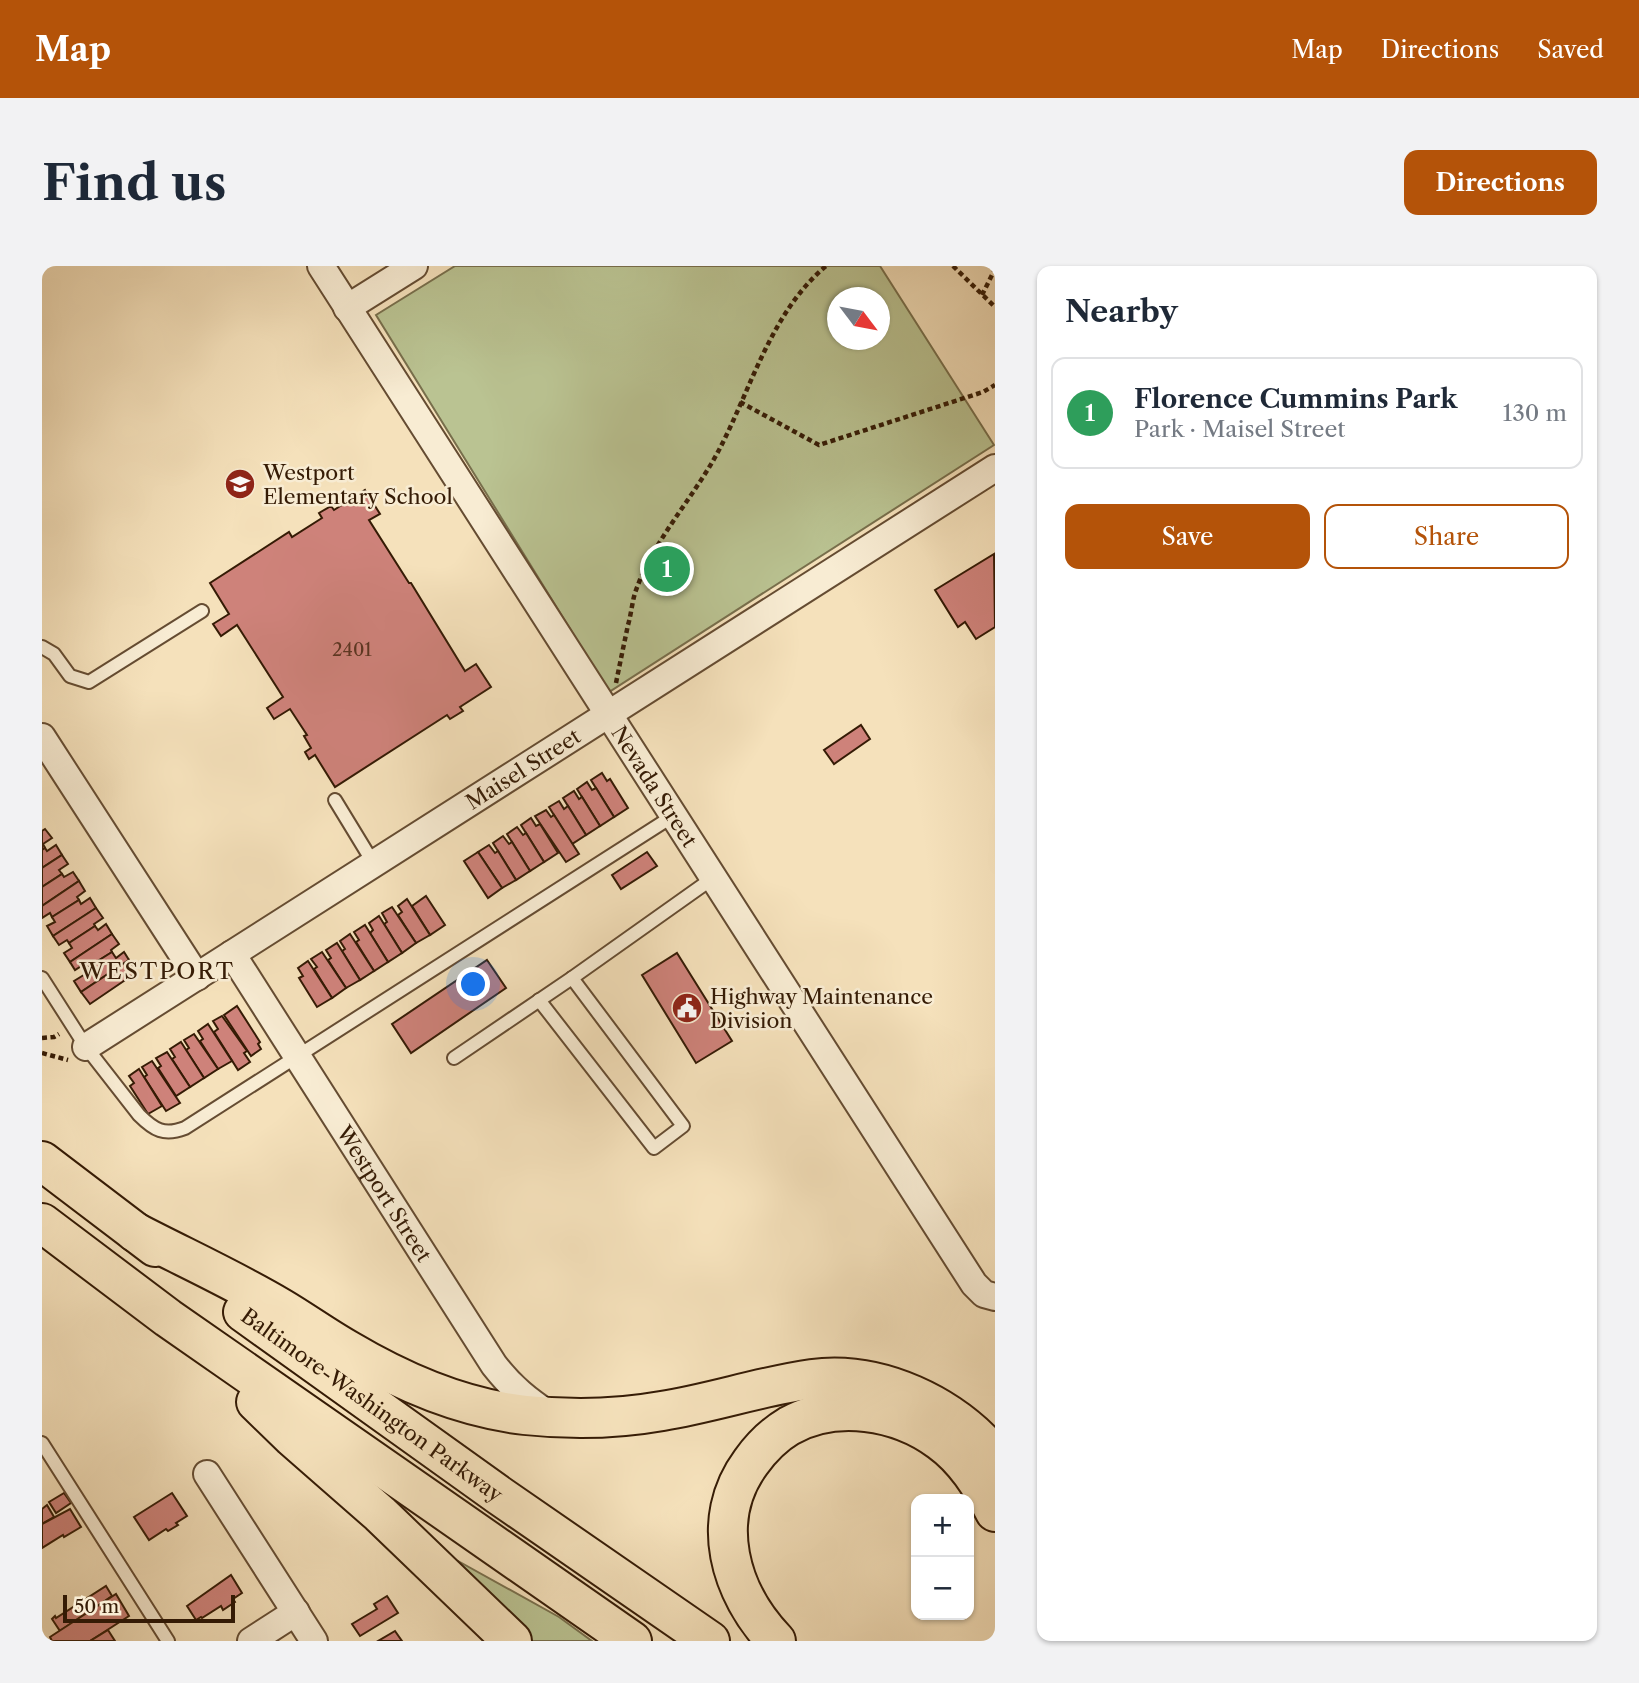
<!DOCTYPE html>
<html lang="en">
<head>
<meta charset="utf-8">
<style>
	:root { --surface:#fff; --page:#f2f2f3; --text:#1f2937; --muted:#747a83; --line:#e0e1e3; --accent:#b45309 }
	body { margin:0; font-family:"Libre Caslon Text",serif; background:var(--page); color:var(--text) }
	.controls { position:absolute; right:21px; bottom:21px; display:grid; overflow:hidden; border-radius:14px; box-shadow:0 2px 5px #0004 }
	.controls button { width:63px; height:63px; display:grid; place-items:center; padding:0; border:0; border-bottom:2px solid var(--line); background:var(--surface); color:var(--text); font:35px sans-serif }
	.compass { position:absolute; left:785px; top:21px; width:63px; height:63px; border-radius:50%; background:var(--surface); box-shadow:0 2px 5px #0004; rotate:122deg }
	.scale { position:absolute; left:21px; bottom:18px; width:172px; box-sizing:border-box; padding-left:7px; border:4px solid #351b05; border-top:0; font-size:19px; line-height:24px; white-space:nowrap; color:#351b05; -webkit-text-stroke:5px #f8ecd3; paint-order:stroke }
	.you { position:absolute; left:432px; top:719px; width:24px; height:24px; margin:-18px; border:5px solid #fff; border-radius:50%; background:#1a73e8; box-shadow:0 0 0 10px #1a73e833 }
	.badge { display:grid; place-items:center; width:46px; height:46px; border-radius:50%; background:var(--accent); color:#fff; font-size:23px; font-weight:700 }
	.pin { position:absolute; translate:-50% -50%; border:4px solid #fff; box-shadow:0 2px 7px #0006 }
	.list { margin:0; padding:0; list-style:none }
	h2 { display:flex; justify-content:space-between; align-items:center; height:91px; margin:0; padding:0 28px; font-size:30px }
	h2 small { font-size:23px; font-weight:400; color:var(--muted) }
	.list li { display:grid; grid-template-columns:46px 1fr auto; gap:21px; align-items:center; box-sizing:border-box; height:112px; margin:0 14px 14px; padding:0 14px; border:2px solid var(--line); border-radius:14px }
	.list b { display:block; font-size:26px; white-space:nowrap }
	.list p { margin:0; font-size:23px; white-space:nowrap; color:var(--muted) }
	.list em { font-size:23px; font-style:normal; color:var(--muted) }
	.actions { display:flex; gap:14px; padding:21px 28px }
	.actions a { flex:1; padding:16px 0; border:2px solid var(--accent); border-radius:14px; text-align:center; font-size:24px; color:var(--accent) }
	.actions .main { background:var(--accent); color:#fff }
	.map { position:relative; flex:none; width:953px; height:1375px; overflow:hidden; border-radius:14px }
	header { display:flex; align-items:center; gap:42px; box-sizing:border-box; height:98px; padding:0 35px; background:var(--accent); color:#fff }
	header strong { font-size:33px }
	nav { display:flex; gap:38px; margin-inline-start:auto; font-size:24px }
	.intro { display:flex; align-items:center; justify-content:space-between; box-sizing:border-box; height:168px; padding:0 42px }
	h1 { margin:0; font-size:49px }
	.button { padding:18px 32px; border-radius:14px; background:var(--accent); color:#fff; font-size:24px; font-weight:700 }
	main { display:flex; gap:42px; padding:0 42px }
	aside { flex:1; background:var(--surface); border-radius:14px; box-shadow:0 2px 5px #0004 }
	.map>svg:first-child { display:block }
	.green { fill:#bac392; stroke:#786f4c; stroke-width:2; fill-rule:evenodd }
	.building { fill:#ce827a; stroke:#351b05; stroke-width:2 }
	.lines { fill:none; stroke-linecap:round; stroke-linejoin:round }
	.service-casing { stroke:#654c32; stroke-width:16 }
	.minor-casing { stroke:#654c32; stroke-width:30 }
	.motorway-casing { stroke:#351b05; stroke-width:42 }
	.path { stroke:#351b05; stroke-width:4.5; stroke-dasharray:5 3.5; stroke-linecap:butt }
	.service { stroke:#f8ecd3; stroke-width:12 }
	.minor { stroke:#f8ecd3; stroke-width:26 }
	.motorway { stroke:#f5e1bb; stroke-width:38 }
	.labels { text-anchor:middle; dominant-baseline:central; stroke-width:5; stroke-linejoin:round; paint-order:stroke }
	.number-label { font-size:18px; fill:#5b3522 }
	.poi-label { font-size:21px; fill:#351b05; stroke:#f8ecd3; text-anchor:start }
	.street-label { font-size:21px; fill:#351b05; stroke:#f8ecd3 }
	.neighbourhood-label { font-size:23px; letter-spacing:2px; fill:#351b05; stroke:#f8ecd3 }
</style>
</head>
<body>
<header>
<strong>Map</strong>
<nav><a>Map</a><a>Directions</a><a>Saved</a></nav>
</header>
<div class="intro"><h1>Find us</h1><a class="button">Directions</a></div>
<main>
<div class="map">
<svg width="953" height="1375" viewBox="0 0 953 1375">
	<rect width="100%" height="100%" fill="#f5e1bb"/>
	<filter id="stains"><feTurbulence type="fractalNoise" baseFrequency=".00286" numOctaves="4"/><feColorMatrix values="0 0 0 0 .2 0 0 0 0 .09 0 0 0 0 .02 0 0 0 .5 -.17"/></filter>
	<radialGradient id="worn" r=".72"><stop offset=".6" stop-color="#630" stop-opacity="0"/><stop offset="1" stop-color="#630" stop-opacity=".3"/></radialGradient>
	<g class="green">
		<path d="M413 0H838L952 179 567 426 334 49ZM796 32H838V74H796Z"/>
		<polygon points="416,1295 517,1351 550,1375 488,1375 411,1301"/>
	</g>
	<g class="building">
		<polygon points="323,224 338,248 327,254 367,317 369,317 423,405 434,398 449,421 418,441 421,445 408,453 405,449 293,521 273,489 267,493 263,486 269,482 262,470 265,469 248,443 232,453 225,442 241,431 195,359 179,370 171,358 187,348 168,317 247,266 250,271 280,252 277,247 289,240 292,244"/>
		<polygon points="952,288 953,361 934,373 923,356 916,361 893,324"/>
		<polygon points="819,459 828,473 792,498 782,484"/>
		<polygon points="560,507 565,515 568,513 586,542 572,551 549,514"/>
		<polygon points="545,516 550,524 554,522 572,551 558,560 535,523"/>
		<polygon points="532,525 537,533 540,531 558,560 544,569 521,532"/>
		<polygon points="517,535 522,543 526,540 544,569 530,578 507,541"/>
		<polygon points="504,544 509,551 512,549 537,588 524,596 493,550"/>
		<polygon points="489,552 494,560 498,558 516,587 502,596 479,559"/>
		<polygon points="475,561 481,569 484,567 502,596 488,605 465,568"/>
		<polygon points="3,563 10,572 1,578 3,582 0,584 0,565"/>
		<polygon points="461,570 467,578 470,576 488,605 474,614 451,577"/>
		<polygon points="14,579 20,589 0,602 0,584 3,582 5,585"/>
		<polygon points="447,579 453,587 456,585 474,614 460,622 436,586"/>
		<polygon points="436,586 460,622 446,632 422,595"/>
		<polygon points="605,586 615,600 579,623 570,609"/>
		<polygon points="20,589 26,598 17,604 20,608 0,621 0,602"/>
		<polygon points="31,606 37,615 0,640 0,621 20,608 22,611"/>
		<polygon points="37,615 43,625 35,631 37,634 10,651 8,647 0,652 0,640"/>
		<polygon points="384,630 403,659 388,669 370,640"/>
		<polygon points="48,632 54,642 11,670 5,660 13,656 10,651 37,634 39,638"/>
		<polygon points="365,633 388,669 374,677 356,649 360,646 356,640"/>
		<polygon points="350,641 374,677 360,687 342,658 345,656 340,647"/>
		<polygon points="54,642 61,652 52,658 53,660 27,677 25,674 17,679 11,670"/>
		<polygon points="337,650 360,687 346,696 328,667 331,664 327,657"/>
		<polygon points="64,658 70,668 28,696 22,687 30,682 27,677 53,660 56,664"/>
		<polygon points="323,659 346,696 332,705 314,676 317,674 312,666"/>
		<polygon points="70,668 77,678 69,684 70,686 43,703 41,699 33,704 28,696"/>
		<polygon points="308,668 332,705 318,714 300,685 303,683 298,675"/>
		<polygon points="295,677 318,714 304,722 286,694 289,692 284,684"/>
		<polygon points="70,686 74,692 82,686 87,694 39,726 32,715 45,707 43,703"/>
		<polygon points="280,686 304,722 290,732 272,703 275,701 269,693"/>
		<polygon points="635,687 690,775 654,797 600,709"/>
		<polygon points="87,694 95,706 48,738 39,726"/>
		<polygon points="445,694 464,722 369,787 350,758"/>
		<polygon points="266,695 290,732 275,741 257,712 261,710 256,702"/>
		<polygon points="195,740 218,776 216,778 219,783 209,790 182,749"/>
		<polygon points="180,750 205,785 202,787 208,796 196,804 172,766 176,763 171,755"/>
		<polygon points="166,758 190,795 176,803 158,775 161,773 156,765"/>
		<polygon points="152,768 176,803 162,812 144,784 147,782 142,774"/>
		<polygon points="139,776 162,812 148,821 130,793 133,791 128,783"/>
		<polygon points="125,786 148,821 134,830 116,802 119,800 114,792"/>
		<polygon points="110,795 138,837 124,845 102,811 105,809 100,801"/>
		<polygon points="97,803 120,840 106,848 88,820 92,817 87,810"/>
		<polygon points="22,1227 29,1237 14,1247 7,1236"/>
		<polygon points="130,1227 145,1250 134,1257 136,1259 126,1265 124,1263 107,1274 92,1251"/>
		<polygon points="5,1239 12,1251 0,1258 0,1243"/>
		<polygon points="28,1243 39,1261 22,1271 21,1269 0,1282 0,1258"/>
		<polygon points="189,1309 200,1327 191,1333 193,1336 181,1344 179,1340 160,1352 159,1351 154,1354 145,1340"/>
		<polygon points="64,1320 70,1330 18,1365 10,1353 13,1350 14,1352"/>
		<polygon points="74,1328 87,1350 48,1375 10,1375 8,1371"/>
		<polygon points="345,1330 356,1347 318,1370 310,1358 335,1343 332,1338"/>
		<polygon points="66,1364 73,1375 48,1375"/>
		<polygon points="353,1365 360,1375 336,1375"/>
	</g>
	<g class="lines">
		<g class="service-casing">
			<g id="service">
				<polyline points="0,381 12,388 28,410 47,416 160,345"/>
				<polyline points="293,534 332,598"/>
				<path d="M0 712 44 781 97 849C112 864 122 870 143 862L631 550"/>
				<polyline points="497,734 612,882 641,860 530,712"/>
				<polyline points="412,792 530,712 671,612"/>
				<polyline points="0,1177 126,1375"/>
			</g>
		</g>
		<g class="minor-casing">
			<g id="minor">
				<path id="s1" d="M279 0 932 1018 942 1028 953 1031"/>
				<polyline points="305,42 372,0"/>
				<polyline points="0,471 155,711"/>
				<path id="s2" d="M190 688 452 1099C470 1122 485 1134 509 1150"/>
				<path id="s3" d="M44 781 953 202"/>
				<polyline points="165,1208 272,1375"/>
				<polyline points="209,1375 254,1346"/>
			</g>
		</g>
		<g class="motorway-casing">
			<g id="motorway">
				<polyline points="0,895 113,981"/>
				<polyline points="0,957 126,1052 590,1375"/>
				<path d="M93 966C141 991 192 1014 239 1042 261 1055 283 1071 306 1084 360 1116 420 1142 483 1149 529 1154 575 1153 620 1145 670 1137 720 1120 770 1113 838 1104 910 1139 953 1190"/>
				<path id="s4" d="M201 1046 458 1230 668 1375"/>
				<polyline points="214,1136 250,1171 338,1248 470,1375"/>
				<path d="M734 1375C688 1327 666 1254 709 1196 719 1182 732 1169 747 1160 794 1134 856 1144 898 1175 923 1193 939 1219 953 1246"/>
			</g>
		</g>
		<g class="path">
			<polyline points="911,0 953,41"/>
			<polyline points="940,29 953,3"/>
			<polyline points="698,136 777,179 941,126 953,119"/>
			<path d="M574 417C578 397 582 378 586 359 589 349 590 337 593 327 611 274 651 233 677 184 709 123 729 46 784 0"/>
			<polyline points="0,772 12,771 17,768"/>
			<polyline points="0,787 26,794"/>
		</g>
		<use href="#service" class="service"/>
		<use href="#minor" class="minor"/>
		<use href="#motorway" class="motorway"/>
	</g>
	<defs>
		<g id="school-disc" transform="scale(1.575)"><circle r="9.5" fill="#8f2418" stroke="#f8ecd3"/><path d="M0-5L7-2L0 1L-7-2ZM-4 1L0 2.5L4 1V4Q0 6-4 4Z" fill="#fff"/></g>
		<g id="civic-disc" transform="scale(1.575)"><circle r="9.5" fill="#8f2418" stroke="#f8ecd3"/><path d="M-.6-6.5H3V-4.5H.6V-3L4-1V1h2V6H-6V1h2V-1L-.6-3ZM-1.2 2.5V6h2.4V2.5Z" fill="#fff"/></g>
	</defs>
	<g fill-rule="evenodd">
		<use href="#school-disc" x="198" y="218"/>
		<use href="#civic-disc" x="645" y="742"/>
	</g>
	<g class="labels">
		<g class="number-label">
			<text x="310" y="384">2401</text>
		</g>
		<g class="poi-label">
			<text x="221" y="206">Westport<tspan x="221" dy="24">Elementary School</tspan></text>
			<text x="668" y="730">Highway Maintenance<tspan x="668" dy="24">Division</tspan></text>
		</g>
		<g class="street-label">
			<text stroke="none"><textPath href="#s3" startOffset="518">Maisel Street</textPath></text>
			<text stroke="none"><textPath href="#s1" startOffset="618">Nevada Street</textPath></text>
			<text stroke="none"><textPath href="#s2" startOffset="284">Westport Street</textPath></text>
			<text stroke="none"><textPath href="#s4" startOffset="159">Baltimore-Washington Parkway</textPath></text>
		</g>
		<g class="neighbourhood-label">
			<text x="115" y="705">WESTPORT</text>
		</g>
	</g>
	<rect width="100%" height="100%" filter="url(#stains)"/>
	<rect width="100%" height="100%" fill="url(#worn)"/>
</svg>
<div class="controls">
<button>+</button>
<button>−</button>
</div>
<svg class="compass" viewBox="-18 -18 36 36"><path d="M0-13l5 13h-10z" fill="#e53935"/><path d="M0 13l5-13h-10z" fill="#747a83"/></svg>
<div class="scale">50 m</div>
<div class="you"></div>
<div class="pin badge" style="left:625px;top:303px;background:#2e9e5b">1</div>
</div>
<aside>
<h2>Nearby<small></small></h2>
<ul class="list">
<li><span class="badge" style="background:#2e9e5b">1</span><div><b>Florence Cummins Park</b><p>Park · Maisel Street</p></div><em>130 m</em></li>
</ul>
<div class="actions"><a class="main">Save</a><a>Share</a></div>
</aside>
</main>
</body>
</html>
